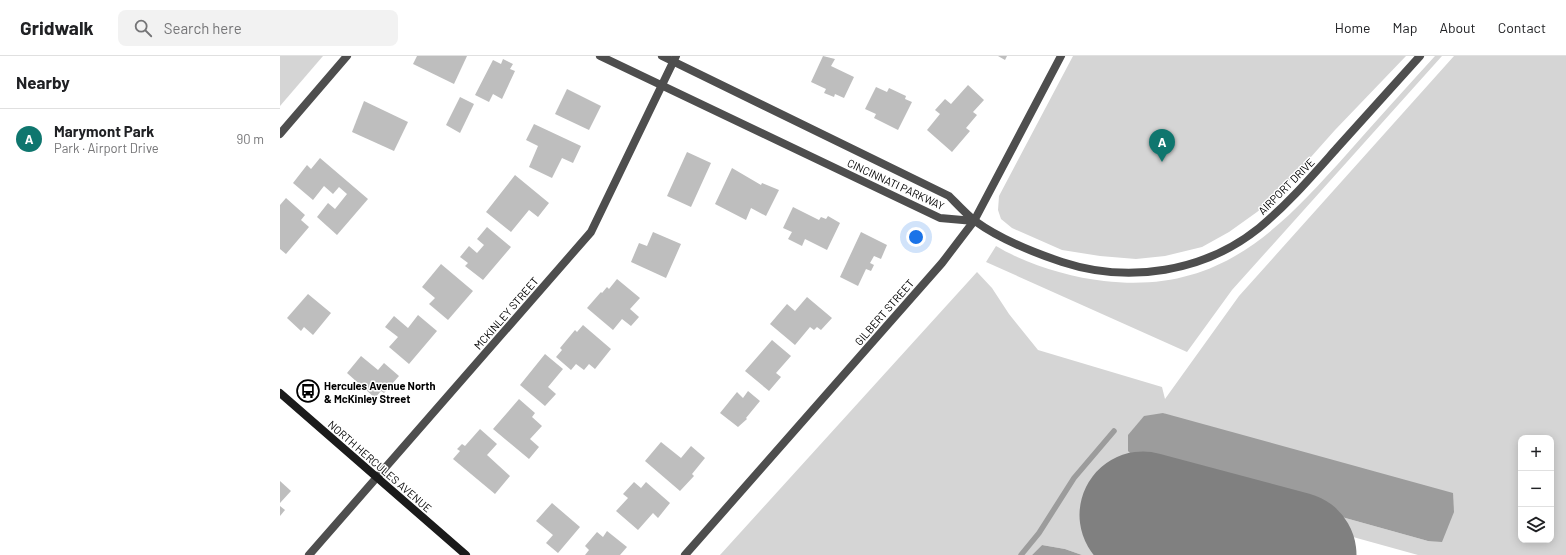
<!DOCTYPE html>
<html lang="en">
<head>
<meta charset="utf-8">
<style>
	:root { --surface:#fff; --page:#f2f2f2; --text:#202124; --muted:#757577; --line:#e0e0e0; --accent:#0f766e }
	body { margin:0; font-family:Barlow,sans-serif; background:var(--page); color:var(--text) }
	.controls { position:absolute; right:12px; bottom:12px; display:grid; overflow:hidden; border-radius:8px; box-shadow:0 2px 10px #0003 }
	.controls button { width:36px; height:36px; display:grid; place-items:center; padding:0; border:0; border-bottom:1px solid var(--line); background:var(--surface); color:var(--text); font:20px sans-serif }
	.you { position:absolute; left:636px; top:181px; width:14px; height:14px; margin:-10px; border:3px solid #fff; border-radius:50%; background:#1a73e8; box-shadow:0 0 0 6px #1a73e833 }
	.badge { display:grid; place-items:center; width:26px; height:26px; border-radius:50%; background:var(--accent); color:#fff; font-size:13px; font-weight:700 }
	.pin { position:absolute; translate:-50% -33px; filter:drop-shadow(0 1px 2px #0008) }
	.pin::after { content:''; position:absolute; top:21px; width:14px; height:12px; background:inherit; clip-path:polygon(0 0,100% 0,50% 100%) }
	.list { margin:0; padding:0; list-style:none }
	h2 { display:flex; justify-content:space-between; align-items:center; height:52px; margin:0; padding:0 16px; font-size:17px }
	h2 small { font-size:13px; font-weight:400; color:var(--muted) }
	.list li { display:grid; grid-template-columns:26px 1fr auto; gap:12px; align-items:center; box-sizing:border-box; height:60px; padding:0 16px; border-top:1px solid var(--line) }
	.list b { display:block; font-size:15px; white-space:nowrap }
	.list p { margin:0; font-size:13px; white-space:nowrap; color:var(--muted) }
	.list em { font-size:13px; font-style:normal; color:var(--muted) }
	.icon { flex:none; width:22px; height:22px; fill:none; stroke:currentColor; stroke-width:2; stroke-linecap:round; stroke-linejoin:round }
	.map { position:relative; flex:none; width:1286px; height:499px; overflow:hidden }
	header { display:flex; align-items:center; gap:24px; box-sizing:border-box; height:56px; padding:0 20px; background:var(--surface); border-bottom:1px solid var(--line) }
	header strong { font-size:19px }
	nav { display:flex; gap:22px; margin-inline-start:auto; font-size:14px }
	.search { width:280px; height:36px; background:var(--page); display:flex; align-items:center; gap:10px; box-sizing:border-box; padding:0 14px; border-radius:8px; color:var(--muted); font-size:15px }
	main { display:flex }
	aside { flex:1; background:var(--surface) }
	.map>svg:first-child { display:block }
	.green { fill:#d5d5d5; fill-rule:evenodd }
	.water { fill:#9c9c9c }
	.lines { fill:none; stroke-linecap:round; stroke-linejoin:round }
	.stream { stroke:#9c9c9c; stroke-width:5.5 }
	.taxiway { stroke:#808080; stroke-width:51 }
	.runway { stroke:#808080; stroke-width:127 }
	.building { fill:#bebebe }
	.street { stroke:#4e4e4e; stroke-width:8 }
	.secondary { stroke:#1b1b1b; stroke-width:8 }
	.labels { text-anchor:middle; dominant-baseline:central; stroke-width:3; stroke-linejoin:round; paint-order:stroke }
	.street-label { font-size:11px; fill:#000; stroke:#fff }
	.poi-label { font-size:11px; font-weight:bold; fill:#000; stroke:#fff; text-anchor:start }
</style>
</head>
<body>
<header>
<strong>Gridwalk</strong>
<div class="search"><svg class="icon" aria-label="search" viewBox="0 0 24 24"><circle cx="10" cy="10" r="6"/><path d="M15 15l6 6"/></svg>Search here</div>
<nav><a>Home</a><a>Map</a><a>About</a><a>Contact</a></nav>
</header>
<main>
<aside>
<h2>Nearby<small></small></h2>
<ul class="list">
<li><span class="badge">A</span><div><b>Marymont Park</b><p>Park · Airport Drive</p></div><em>90 m</em></li>
</ul>
</aside>
<div class="map">
<svg width="1286" height="499" viewBox="0 0 1286 499">
	<rect width="100%" height="100%" fill="#fff"/>
	<g class="green">
		<polygon points="0,0 43,0 0,50"/>
		<polygon points="793,0 1126,0 1055,74 998,138 977,156 949,176 922,191 885,200 856,203 820,200 782,194 732,172 721,163 718,154 719,140"/>
		<path d="M1155 0H1162L952 234 907 296 706 206 716 190C746 208 789 221 824 225 938 238 996 177 1066 99 1095 66 1125 33 1155 0Z"/>
		<path d="M1174 0H1286V499H1138L871 425 850 499H802L785 493 762 489 752 499H440L697 216 712 232 729 258 758 294 882 331 885 343 959 240ZM883 357 1148 485 857 404ZM1241 382H1271V484H1241Z"/>
	</g>
	<g class="water">
		<polygon points="883,357 1173,437 1174,456 1162,486 1148,485 857,404 848,395 848,379 864,360"/>
		<polygon points="762,489 785,493 802,499 752,499"/>
	</g>
	<g class="lines">
		<polyline class="stream" points="741,499 759,477 794,422 834,375"/>
		<path class="taxiway" d="M883 499C898 483 921 482 942 479"/>
		<polyline class="runway" points="863,459 1013,499"/>
	</g>
	<g class="building">
		<polygon points="137,0 187,0 174,28 133,8"/>
		<polygon points="543,0 555,3 551,10 574,21 564,42 555,38 554,41 544,37 546,33 531,26"/>
		<polygon points="718,0 727,0 725,4"/>
		<polygon points="223,3 233,8 230,13 235,15 222,43 213,38 209,46 195,39 213,4 221,8"/>
		<polygon points="688,29 704,44 693,56 697,59 686,72 690,75 672,96 647,74 660,58 655,54 665,43 671,48"/>
		<polygon points="596,31 607,36 609,32 626,40 625,43 632,46 618,74 594,62 596,58 585,53"/>
		<polygon points="287,33 321,50 309,74 275,58"/>
		<polygon points="180,41 194,48 180,77 166,69"/>
		<polygon points="84,45 128,66 114,95 72,76"/>
		<polygon points="254,68 301,90 293,107 282,102 272,122 249,111 258,90 246,84"/>
		<polygon points="407,96 431,107 411,151 387,140"/>
		<polygon points="40,102 88,143 57,179 37,161 48,147 55,153 67,138 59,131 53,138 44,130 33,144 13,127 27,109 31,113"/>
		<polygon points="452,112 481,129 482,127 499,134 486,160 471,152 466,164 435,148"/>
		<polygon points="235,119 269,147 258,161 249,154 231,176 206,156"/>
		<polygon points="6,142 25,159 21,164 29,171 6,198 0,193 0,149"/>
		<polygon points="513,151 539,164 541,161 546,163 548,160 560,167 547,194 525,183 522,190 508,183 512,176 503,172"/>
		<polygon points="207,171 231,191 203,224 185,210 188,207 180,201 189,190 197,197 204,189 197,183"/>
		<polygon points="373,176 401,188 386,222 351,206 359,187 367,190"/>
		<polygon points="581,176 607,189 601,203 594,200 590,207 594,209 591,215 586,213 578,230 560,221"/>
		<polygon points="161,208 193,235 168,264 149,248 155,242 142,231"/>
		<polygon points="337,223 360,242 350,253 359,261 351,270 342,263 333,274 307,252 321,236 322,237 327,231 329,233"/>
		<polygon points="28,238 51,257 33,279 24,271 21,275 7,262"/>
		<polygon points="527,241 552,262 541,274 537,271 534,274 530,271 515,289 490,268 507,248 515,255"/>
		<polygon points="138,259 157,275 129,308 109,291 118,281 105,271 114,260 128,272"/>
		<polygon points="303,269 331,293 315,313 309,308 304,314 296,308 291,314 276,301 282,294 280,292 295,274 297,276"/>
		<polygon points="492,284 511,300 496,317 501,321 489,335 465,315"/>
		<polygon points="265,298 283,313 268,331 276,338 265,350 240,329"/>
		<polygon points="81,300 98,314 104,307 119,320 104,337 101,335 95,342 67,317"/>
		<polygon points="468,335 480,345 466,362 467,363 458,371 440,357 457,336 463,342"/>
		<polygon points="239,343 255,357 252,361 262,370 250,383 259,391 249,403 213,373"/>
		<polygon points="200,373 217,388 207,399 230,420 215,438 173,403 180,395 177,393 182,388 185,390"/>
		<polygon points="381,386 401,402 411,390 425,402 412,418 414,420 400,435 365,405"/>
		<polygon points="0,425 11,435 0,447"/>
		<polygon points="354,426 361,432 366,426 390,447 378,462 373,457 358,474 336,455 348,442 343,438"/>
		<polygon points="272,447 300,471 278,497 266,487 273,479 256,465"/>
		<polygon points="0,450 5,454 0,460"/>
		<polygon points="327,475 347,491 340,499 305,499 309,494 305,490 317,476 323,481"/>
	</g>
	<g class="lines">
		<g class="street">
			<polyline points="320,0 660,162 694,165"/>
			<path d="M382 0 669 140C677 148 686 158 695 165 721 184 752 196 782 206 849 228 924 216 979 172 1008 148 1032 120 1057 92 1085 61 1112 31 1140 0"/>
			<polyline points="0,78 67,0"/>
			<polyline points="29,499 311,176 396,0"/>
			<polyline points="405,499 662,207 694,165 781,0"/>
		</g>
		<polyline class="secondary" points="0,337 186,499"/>
	</g>
	<defs>
		<g id="bus-ring" transform="scale(1.15)"><circle r="9.5" fill="#fff" stroke="#000" stroke-width="1.5"/><path d="M-5-6H5V4H4V6H2V4H-2V6H-4V4H-5ZM-3.5-4V0h7V-4ZM-3.5 1.2v1.5H-2V1.2ZM2 1.2v1.5H3.5V1.2Z" fill="#000"/></g>
	</defs>
	<g fill-rule="evenodd">
		<use href="#bus-ring" x="28" y="335"/>
	</g>
	<g class="labels">
		<g class="street-label">
			<text transform="translate(616 128) rotate(25)">CINCINNATI PARKWAY</text>
			<text transform="translate(1006 130) rotate(-45)">AIRPORT DRIVE</text>
			<text transform="translate(604 256) rotate(-49)">GILBERT STREET</text>
			<text transform="translate(226 257) rotate(-49)">MCKINLEY STREET</text>
			<text transform="translate(100 410) rotate(41)">NORTH HERCULES AVENUE</text>
		</g>
		<g class="poi-label">
			<text x="44" y="329">Hercules Avenue North<tspan x="44" dy="13">&amp; McKinley Street</tspan></text>
		</g>
	</g>
</svg>
<div class="controls">
<button>+</button>
<button>−</button>
<button><svg class="icon" aria-label="layers" viewBox="0 0 24 24"><path d="M12 4l9 5-9 5-9-5zM3 14l9 5 9-5"/></svg></button>
</div>
<div class="you"></div>
<div class="pin badge" style="left:882px;top:106px">A</div>
</div>
</main>
</body>
</html>
